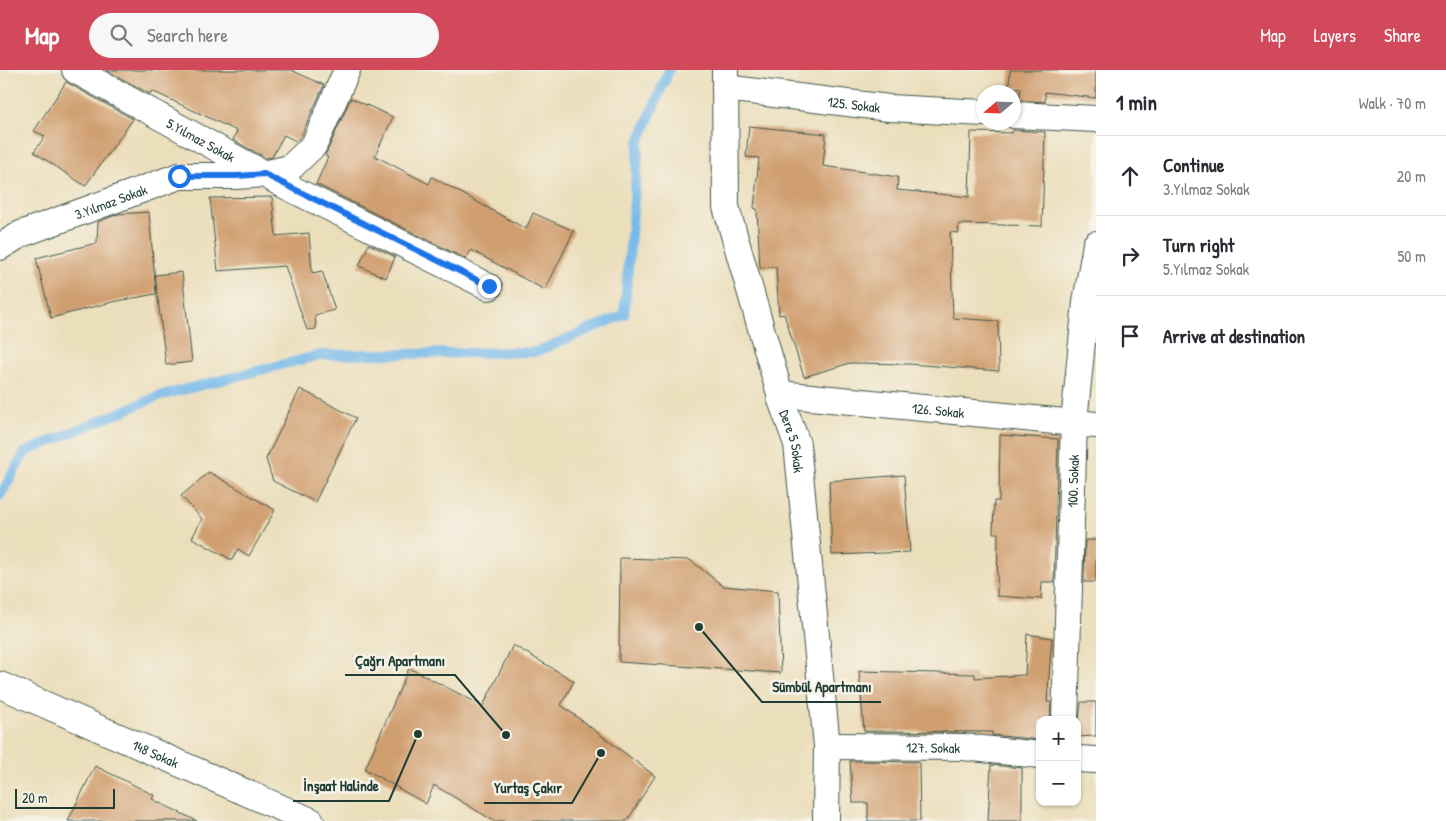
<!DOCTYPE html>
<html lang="en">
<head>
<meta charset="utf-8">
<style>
	:root { --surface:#fff; --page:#f7f7f7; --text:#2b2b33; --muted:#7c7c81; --line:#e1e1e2; --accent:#d1495b }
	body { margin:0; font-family:"Patrick Hand",sans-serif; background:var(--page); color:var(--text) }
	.controls { position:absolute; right:15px; bottom:15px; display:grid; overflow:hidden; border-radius:10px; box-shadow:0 1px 4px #0004 }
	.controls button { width:45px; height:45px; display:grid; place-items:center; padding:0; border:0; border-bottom:1px solid var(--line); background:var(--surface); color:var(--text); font:25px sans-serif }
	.compass { position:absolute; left:976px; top:15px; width:45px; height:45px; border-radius:50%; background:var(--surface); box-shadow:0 1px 4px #0004; rotate:251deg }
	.scale { position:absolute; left:15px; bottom:12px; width:100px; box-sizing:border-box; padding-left:5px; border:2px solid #1f3d34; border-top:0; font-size:14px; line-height:18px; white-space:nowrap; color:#1f3d34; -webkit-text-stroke:4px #f7f3e8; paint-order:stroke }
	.stop { position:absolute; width:15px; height:15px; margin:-11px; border:4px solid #1a73e8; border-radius:50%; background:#fff }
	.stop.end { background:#1a73e8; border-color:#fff; box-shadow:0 1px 5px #0008 }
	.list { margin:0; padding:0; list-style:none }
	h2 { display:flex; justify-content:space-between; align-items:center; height:65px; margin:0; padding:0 20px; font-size:21px }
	h2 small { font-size:16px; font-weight:400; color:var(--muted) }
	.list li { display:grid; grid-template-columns:32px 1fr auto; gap:15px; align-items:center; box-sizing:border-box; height:80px; padding:0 20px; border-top:1px solid var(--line) }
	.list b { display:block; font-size:19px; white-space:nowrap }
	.list p { margin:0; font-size:16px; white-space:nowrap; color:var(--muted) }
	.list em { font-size:16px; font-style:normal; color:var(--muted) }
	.icon { flex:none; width:28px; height:28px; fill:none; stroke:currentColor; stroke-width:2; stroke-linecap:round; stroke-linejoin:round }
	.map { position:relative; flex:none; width:1096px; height:751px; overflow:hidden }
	header { display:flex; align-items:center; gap:30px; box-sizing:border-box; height:70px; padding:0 25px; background:var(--accent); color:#fff }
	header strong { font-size:24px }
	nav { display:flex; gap:28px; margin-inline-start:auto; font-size:18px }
	.search { width:350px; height:45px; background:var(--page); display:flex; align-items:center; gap:12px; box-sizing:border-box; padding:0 18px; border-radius:28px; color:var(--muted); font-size:19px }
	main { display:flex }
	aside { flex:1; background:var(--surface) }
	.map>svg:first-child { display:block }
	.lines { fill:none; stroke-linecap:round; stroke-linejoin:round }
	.stream { stroke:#74b9ea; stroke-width:10 }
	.building { fill:#d09f70 }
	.street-casing { stroke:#3e5548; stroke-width:28 }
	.street { stroke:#fff; stroke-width:26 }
	.route { stroke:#1a73e8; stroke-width:6 }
	.labels { text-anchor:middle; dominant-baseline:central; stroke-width:5; stroke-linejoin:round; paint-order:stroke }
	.street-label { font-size:14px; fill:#1f3d34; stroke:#f7f3e8 }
	.leader { fill:none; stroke:#1f3d34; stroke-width:2 }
	.callout-dot { fill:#1f3d34; stroke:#f7f3e8; stroke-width:2 }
	.callout-label { font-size:15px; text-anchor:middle; font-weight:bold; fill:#1f3d34; stroke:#f7f3e8; stroke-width:5; stroke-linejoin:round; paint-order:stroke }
</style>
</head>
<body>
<header>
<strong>Map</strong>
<div class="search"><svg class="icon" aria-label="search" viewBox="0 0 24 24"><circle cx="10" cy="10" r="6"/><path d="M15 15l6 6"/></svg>Search here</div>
<nav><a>Map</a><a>Layers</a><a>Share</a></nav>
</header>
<main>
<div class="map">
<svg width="1096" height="751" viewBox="0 0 1096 751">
	<rect width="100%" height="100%" fill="#f7f3e8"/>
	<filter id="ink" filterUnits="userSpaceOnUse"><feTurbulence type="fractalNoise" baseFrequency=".02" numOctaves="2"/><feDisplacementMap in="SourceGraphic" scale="10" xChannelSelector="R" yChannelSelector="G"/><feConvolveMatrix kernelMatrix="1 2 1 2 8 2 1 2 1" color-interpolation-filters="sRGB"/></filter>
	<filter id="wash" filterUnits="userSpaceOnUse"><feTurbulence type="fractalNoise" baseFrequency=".0096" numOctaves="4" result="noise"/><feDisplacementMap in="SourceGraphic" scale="20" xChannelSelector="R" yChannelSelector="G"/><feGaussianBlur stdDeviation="1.12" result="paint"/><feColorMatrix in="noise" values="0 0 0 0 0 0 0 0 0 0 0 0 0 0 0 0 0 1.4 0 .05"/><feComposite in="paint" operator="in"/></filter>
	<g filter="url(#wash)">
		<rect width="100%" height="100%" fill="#ebdebb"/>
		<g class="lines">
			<polyline class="stream" points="0,426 25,382 159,326 320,285 535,282 624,245 639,72 669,0"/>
		</g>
		<g id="blocks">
			<g class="building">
				<polygon points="106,0 291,0 324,15 301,66 296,71 284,65 272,87 266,88 233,70 237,61 152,21 150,24"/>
				<polygon points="1010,0 1096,0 1096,28 1045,22 1045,32 1019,30 1021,18 1009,17"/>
				<polygon points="66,12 133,49 85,116 34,82 45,66 34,61"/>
				<polygon points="351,28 393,47 375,86 429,114 432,107 526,159 533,143 574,161 545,220 471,180 466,189 316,114 328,87 325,86"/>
				<polygon points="749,56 826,64 823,96 898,107 897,120 969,127 971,62 1012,63 1013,60 1045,62 1042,156 959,154 958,163 950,162 953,248 998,251 999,301 910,294 850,293 804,307 784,244 779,245 776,197 760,198 757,139 754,138 759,88 746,87"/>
				<polygon points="272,127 276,166 309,163 312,203 322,201 335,240 315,245 316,259 307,260 285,196 218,201 210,128"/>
				<polygon points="149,142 156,224 112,232 51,248 36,188 97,173 98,152 118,144"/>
				<polygon points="369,174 395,187 386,208 359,196"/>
				<polygon points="182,202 192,292 166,295 155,205"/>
				<polygon points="300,319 356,348 315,432 273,411 266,389"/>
				<polygon points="1000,365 1058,369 1054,512 1042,512 1041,529 997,526 998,463 993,463 994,431 999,431"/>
				<polygon points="209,402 275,440 249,486 238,479 232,490 192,468 202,449 181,426"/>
				<polygon points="904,405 910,482 832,485 829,411"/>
				<polygon points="1085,470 1096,470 1096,512 1084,512"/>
				<polygon points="620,488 690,490 723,516 778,521 781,603 619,592"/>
				<polygon points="1027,564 1052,568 1047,632 1051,632 1050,650 1040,650 1040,670 992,665 992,662 864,661 859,601 975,604 975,608 1025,605"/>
				<polygon points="513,575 574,611 561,635 655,706 627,751 494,751 434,715 426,734 365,699 409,598 483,636"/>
				<polygon points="1081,632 1096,632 1096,666 1077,667"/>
				<polygon points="850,691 919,692 920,751 868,751 868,733 853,733"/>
				<polygon points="991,695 1022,698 1022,751 988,751"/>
				<polygon points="95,696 154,725 152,729 197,751 68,751"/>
			</g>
		</g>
	</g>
	<g filter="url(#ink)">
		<use href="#blocks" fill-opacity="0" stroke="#3e5548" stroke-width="1"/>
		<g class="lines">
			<g class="street-casing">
				<g id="street">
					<path id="s1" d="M75 0 284 115 489 217"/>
					<path id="s2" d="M725 0 726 137 780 324 781 330 797 374 827 676 826 751"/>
					<path id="s3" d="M725 18 889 38 984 43"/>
					<polyline points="1014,45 1096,49"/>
					<path id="s4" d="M0 177 21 164 179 106H236L264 104 290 98 314 75 347 0"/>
					<path id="s5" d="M780 324 1096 355"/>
					<path id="s6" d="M0 615 311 751"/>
					<path id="s7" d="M1065 650 1074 352 1086 232 1096 174"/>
					<path id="s8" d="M827 676 963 677 1040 685"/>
					<polyline points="1077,689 1096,690"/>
				</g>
			</g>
			<use href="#street" class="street"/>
		</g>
	</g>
	<g class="lines" filter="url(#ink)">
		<polyline class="route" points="179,106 236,106 264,104 489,216"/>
	</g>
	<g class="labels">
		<g class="street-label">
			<text stroke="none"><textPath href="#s3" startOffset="130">125. Sokak</textPath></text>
			<text stroke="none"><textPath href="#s1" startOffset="144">5.Yılmaz Sokak</textPath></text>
			<text stroke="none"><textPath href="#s4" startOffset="120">3.Yılmaz Sokak</textPath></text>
			<text stroke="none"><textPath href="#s5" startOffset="159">126. Sokak</textPath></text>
			<text stroke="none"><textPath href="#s2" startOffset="381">Dere 5 Sokak</textPath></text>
			<text stroke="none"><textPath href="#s7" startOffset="239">100. Sokak</textPath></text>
			<text stroke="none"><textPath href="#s8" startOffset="106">127. Sokak</textPath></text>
			<text stroke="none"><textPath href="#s6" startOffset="170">148 Sokak</textPath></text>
		</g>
	</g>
	<path class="leader" d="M506 665L455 605H345M699 557L762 632H881M418 664L389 731H293M601 683L572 733H484"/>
	<g class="callout-dot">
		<circle cx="506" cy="665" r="5"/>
		<circle cx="699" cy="557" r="5"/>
		<circle cx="418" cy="664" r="5"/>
		<circle cx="601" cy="683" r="5"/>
	</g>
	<g class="callout-label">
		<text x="400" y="596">Çağrı Apartmanı</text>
		<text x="822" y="622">Sümbül Apartmanı</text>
		<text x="341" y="721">İnşaat Halinde</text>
		<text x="528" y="723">Yurtaş Çakır</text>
	</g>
</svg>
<div class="controls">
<button>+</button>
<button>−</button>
</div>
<svg class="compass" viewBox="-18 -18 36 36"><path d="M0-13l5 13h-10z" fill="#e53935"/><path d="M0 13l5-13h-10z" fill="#7c7c81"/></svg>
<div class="scale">20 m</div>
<div class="stop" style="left:179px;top:106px"></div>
<div class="stop end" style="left:489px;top:216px"></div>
</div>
<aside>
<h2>1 min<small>Walk · 70 m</small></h2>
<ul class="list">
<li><svg class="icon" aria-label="ahead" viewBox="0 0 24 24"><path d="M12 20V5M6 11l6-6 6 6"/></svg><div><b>Continue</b><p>3.Yılmaz Sokak</p></div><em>20 m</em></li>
<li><svg class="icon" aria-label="right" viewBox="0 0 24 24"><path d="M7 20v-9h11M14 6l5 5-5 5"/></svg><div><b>Turn right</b><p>5.Yılmaz Sokak</p></div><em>50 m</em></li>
<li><svg class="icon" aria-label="arrive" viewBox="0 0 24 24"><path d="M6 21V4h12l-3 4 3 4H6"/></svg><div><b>Arrive at destination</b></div></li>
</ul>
</aside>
</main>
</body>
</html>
